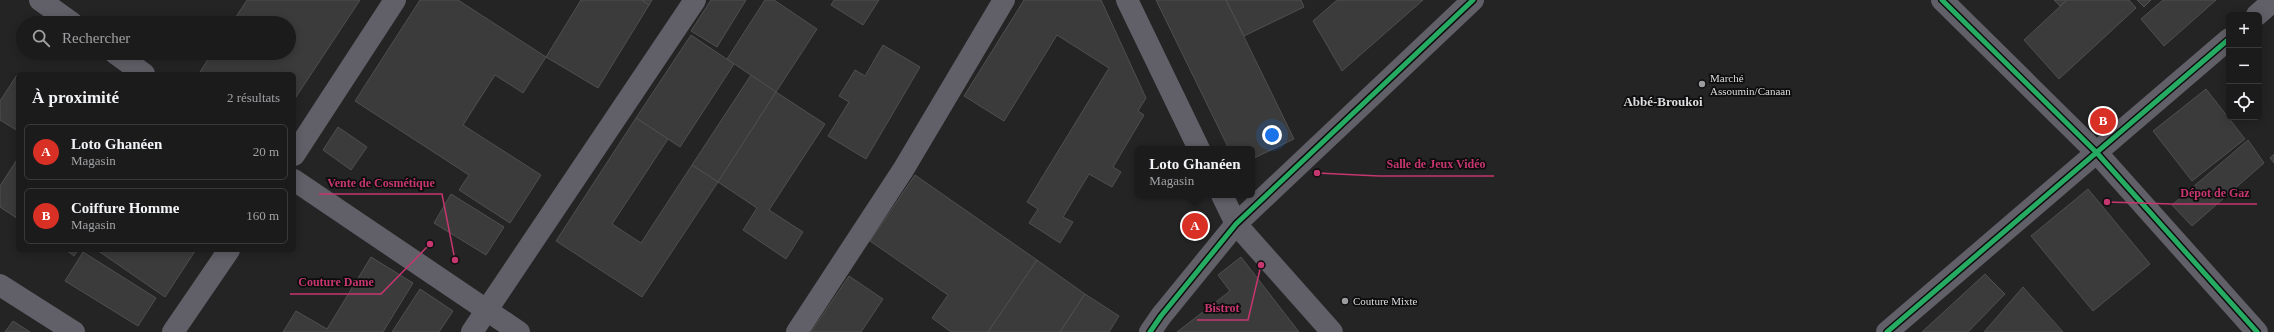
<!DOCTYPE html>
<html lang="fr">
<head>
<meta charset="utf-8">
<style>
	:root { --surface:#1b1b1c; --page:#282829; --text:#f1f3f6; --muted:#a0a1a3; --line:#39393b; --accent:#d93025 }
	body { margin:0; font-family:Georgia,serif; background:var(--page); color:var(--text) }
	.controls { position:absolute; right:12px; top:12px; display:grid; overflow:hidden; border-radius:6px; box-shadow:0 2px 10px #0003 }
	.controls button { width:36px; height:36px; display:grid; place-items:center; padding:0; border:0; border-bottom:1px solid var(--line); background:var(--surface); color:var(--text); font:20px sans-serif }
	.you { position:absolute; left:1272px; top:135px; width:14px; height:14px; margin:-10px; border:3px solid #fff; border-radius:50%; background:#1a73e8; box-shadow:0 0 0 6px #1a73e833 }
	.badge { display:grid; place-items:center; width:26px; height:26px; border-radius:50%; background:var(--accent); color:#fff; font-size:13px; font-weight:700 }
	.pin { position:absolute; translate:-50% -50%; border:2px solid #fff; box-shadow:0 1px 4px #0006 }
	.popup { position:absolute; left:1135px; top:146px; width:120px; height:52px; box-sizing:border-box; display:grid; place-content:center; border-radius:6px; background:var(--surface); filter:drop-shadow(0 1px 3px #0005); font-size:13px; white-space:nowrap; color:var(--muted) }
	.popup b { font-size:15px; color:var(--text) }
	.popup::after { content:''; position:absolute; left:50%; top:100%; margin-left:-8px; border:8px solid transparent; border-top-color:var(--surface) }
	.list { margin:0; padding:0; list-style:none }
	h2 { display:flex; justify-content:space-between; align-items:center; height:52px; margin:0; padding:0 16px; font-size:17px }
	h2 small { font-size:13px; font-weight:400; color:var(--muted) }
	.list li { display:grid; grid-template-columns:26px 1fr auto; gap:12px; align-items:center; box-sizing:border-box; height:56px; margin:0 8px 8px; padding:0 8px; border:1px solid var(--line); border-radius:6px }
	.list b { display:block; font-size:15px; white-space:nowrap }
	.list p { margin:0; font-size:13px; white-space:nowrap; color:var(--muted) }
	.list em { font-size:13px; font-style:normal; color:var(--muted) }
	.icon { flex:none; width:22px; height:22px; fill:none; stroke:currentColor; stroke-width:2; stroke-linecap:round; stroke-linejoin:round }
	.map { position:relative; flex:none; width:2274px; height:332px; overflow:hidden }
	.search { position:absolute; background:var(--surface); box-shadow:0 2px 10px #0003; left:16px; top:16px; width:280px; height:44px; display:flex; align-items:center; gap:10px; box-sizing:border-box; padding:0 14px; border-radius:22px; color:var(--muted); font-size:15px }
	.panel { position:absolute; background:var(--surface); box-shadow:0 2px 10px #0003; left:16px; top:72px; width:280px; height:180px; border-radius:6px }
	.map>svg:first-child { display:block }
	.building { fill:#3b3b3c; stroke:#4f4f50 }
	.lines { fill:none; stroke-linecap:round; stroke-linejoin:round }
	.minor { stroke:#615f67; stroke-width:22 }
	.cycleway-casing { stroke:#0d0d0e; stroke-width:8 }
	.cycleway { stroke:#26ab63; stroke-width:5 }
	.poi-dot { fill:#9c9c9e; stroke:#0d0d0e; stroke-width:1.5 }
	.labels { text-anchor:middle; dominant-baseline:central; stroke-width:3.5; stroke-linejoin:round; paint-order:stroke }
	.poi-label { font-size:11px; fill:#dddddf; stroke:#0d0d0e; text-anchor:start }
	.quarter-label { font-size:13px; font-weight:bold; fill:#dddddf; stroke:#0d0d0e }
	.leader { fill:none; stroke:#c6366f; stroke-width:1.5 }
	.callout-dot { fill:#c6366f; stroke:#0d0d0e; stroke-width:1.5 }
	.callout-label { font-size:12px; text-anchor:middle; font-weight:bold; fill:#c6366f; stroke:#0d0d0e; stroke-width:3.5; stroke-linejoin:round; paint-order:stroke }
</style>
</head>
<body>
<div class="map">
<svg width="2274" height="332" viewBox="0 0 2274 332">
	<rect width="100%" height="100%" fill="#242425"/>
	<g class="building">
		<polygon points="247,0 360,0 294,100 294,74 203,74 200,72 212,53 289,53 289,23 232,23"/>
		<polygon points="420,0 458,0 546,57 523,93 495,75 463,125 541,175 510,223 459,190 469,175 355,101"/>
		<polygon points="581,0 642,0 649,5 598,88 546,57"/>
		<polygon points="642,0 652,0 649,5"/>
		<polygon points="711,0 746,0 717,47 691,31"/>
		<polygon points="765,0 774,0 817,29 776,92 727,59"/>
		<polygon points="834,0 879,0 863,25 831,5"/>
		<polygon points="1024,0 1101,0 1146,98 1138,111 1144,115 1113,167 1121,172 1112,187 1089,174 1063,217 1073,222 1060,243 1029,223 1038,209 1027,202 1109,68 1057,35 1004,121 964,96"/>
		<polygon points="1156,0 1226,0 1294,139 1252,159 1252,149 1229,149"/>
		<polygon points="1226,0 1301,0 1304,7 1244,36"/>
		<polygon points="1337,0 1423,0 1342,71 1313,21"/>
		<polygon points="2054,0 2067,0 2060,6"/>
		<polygon points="2067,0 2129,0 2136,8 2059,79 2024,40"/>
		<polygon points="2137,0 2151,0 2144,7"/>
		<polygon points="2163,0 2216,0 2164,46 2141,19"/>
		<polygon points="691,35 734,64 680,147 636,118"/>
		<polygon points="883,45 920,67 866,159 828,136 849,102 839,96 855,70 865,76"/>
		<polygon points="17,75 18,76 18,131 0,120 0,101"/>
		<polygon points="751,75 776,92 718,182 692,165"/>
		<polygon points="2206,89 2245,139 2192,181 2153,131"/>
		<polygon points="776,92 825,124 769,210 803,232 786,259 743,230 757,208 718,182"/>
		<polygon points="636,118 668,139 612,224 641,243 692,165 718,182 642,297 556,241"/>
		<polygon points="338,127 367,147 351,170 323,150"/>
		<polygon points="2248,140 2264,163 2192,226 2172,205"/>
		<polygon points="2274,154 2274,163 2270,158"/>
		<polygon points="18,158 18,219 0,207 0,186"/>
		<polygon points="915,175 1037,260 988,332 951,332 932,318 948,295 870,241"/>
		<polygon points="2088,189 2150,264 2093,311 2031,236"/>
		<polygon points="451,194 504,227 486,255 434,223"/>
		<polygon points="66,250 78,250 74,256"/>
		<polygon points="97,250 193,250 195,251 165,297"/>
		<polygon points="83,252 156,298 138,326 65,281"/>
		<polygon points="371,257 413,283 383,332 283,332 296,311 327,329"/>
		<polygon points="1241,257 1299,332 1177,332 1230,291 1218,275"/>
		<polygon points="1037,260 1085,294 1060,332 988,332"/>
		<polygon points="1985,274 2005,294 1968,332 1922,332"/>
		<polygon points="849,276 883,299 861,332 811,332"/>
		<polygon points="2023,287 2063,332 1984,332"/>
		<polygon points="420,289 453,311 439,332 392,332"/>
		<polygon points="1085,294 1119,316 1109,332 1060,332"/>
		<polygon points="13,321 30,332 5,332"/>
	</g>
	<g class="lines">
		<g class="minor">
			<polyline points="40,0 72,23"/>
			<polyline points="1127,0 1199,149"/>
			<polyline points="1942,0 2097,153 2257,332"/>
			<polyline points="2257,15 2274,0"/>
			<polyline points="115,53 144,74"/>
			<polyline points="294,155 395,0"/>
			<polyline points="294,180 519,332"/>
			<polyline points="1222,195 1236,224 1332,332"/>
			<polyline points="0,285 74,332"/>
			<polyline points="173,332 229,250"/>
			<polyline points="472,332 695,0"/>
			<polyline points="797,332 903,170 1004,0"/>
			<polyline points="1150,332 1161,316 1236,224 1473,0"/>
			<polyline points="1887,332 2229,39"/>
		</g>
		<g class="cycleway-casing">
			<g id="cycleway">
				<polyline points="1942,0 2097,153 2257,332"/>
				<polyline points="1150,332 1161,316 1236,224 1473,0"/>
				<polyline points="1887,332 2229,39"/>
			</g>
		</g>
		<use href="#cycleway" class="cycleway"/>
	</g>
	<g class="poi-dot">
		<circle cx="1702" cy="84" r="4"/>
		<circle cx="1345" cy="301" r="4"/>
	</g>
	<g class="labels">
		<g class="poi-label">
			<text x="1710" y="78">Marché<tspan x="1710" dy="13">Assoumin/Canaan</tspan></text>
			<text x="1353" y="301">Couture Mixte</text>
		</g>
		<g class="quarter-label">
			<text x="1663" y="101">Abbé-Broukoi</text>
		</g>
	</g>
	<path class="leader" d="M1317 173L1379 176H1494M455 260L442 194H319M2107 202L2172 204H2257M430 244L381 294H290M1261 265L1248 320H1197"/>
	<g class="callout-dot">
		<circle cx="1317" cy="173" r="4"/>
		<circle cx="455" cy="260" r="4"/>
		<circle cx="2107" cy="202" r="4"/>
		<circle cx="430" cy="244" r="4"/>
		<circle cx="1261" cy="265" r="4"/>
	</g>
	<g class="callout-label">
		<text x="1436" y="168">Salle de Jeux Vidéo</text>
		<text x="381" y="187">Vente de Cosmétique</text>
		<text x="2215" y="197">Dépot de Gaz</text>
		<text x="336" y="286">Couture Dame</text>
		<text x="1222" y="312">Bistrot</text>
	</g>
</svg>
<div class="controls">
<button>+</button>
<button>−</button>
<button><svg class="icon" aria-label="locate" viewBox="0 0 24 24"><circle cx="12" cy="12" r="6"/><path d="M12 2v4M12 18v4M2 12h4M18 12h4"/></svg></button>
</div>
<div class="you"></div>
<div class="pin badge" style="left:1195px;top:226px">A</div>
<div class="popup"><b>Loto Ghanéen</b>Magasin</div>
<div class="pin badge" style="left:2103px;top:121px">B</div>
<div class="search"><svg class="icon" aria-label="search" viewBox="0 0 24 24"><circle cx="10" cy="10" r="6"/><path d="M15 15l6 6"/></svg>Rechercher</div>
<section class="panel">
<h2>À proximité<small>2 résultats</small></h2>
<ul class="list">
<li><span class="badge">A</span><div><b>Loto Ghanéen</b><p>Magasin</p></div><em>20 m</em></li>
<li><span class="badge">B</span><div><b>Coiffure Homme</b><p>Magasin</p></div><em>160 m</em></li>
</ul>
</section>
</div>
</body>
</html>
